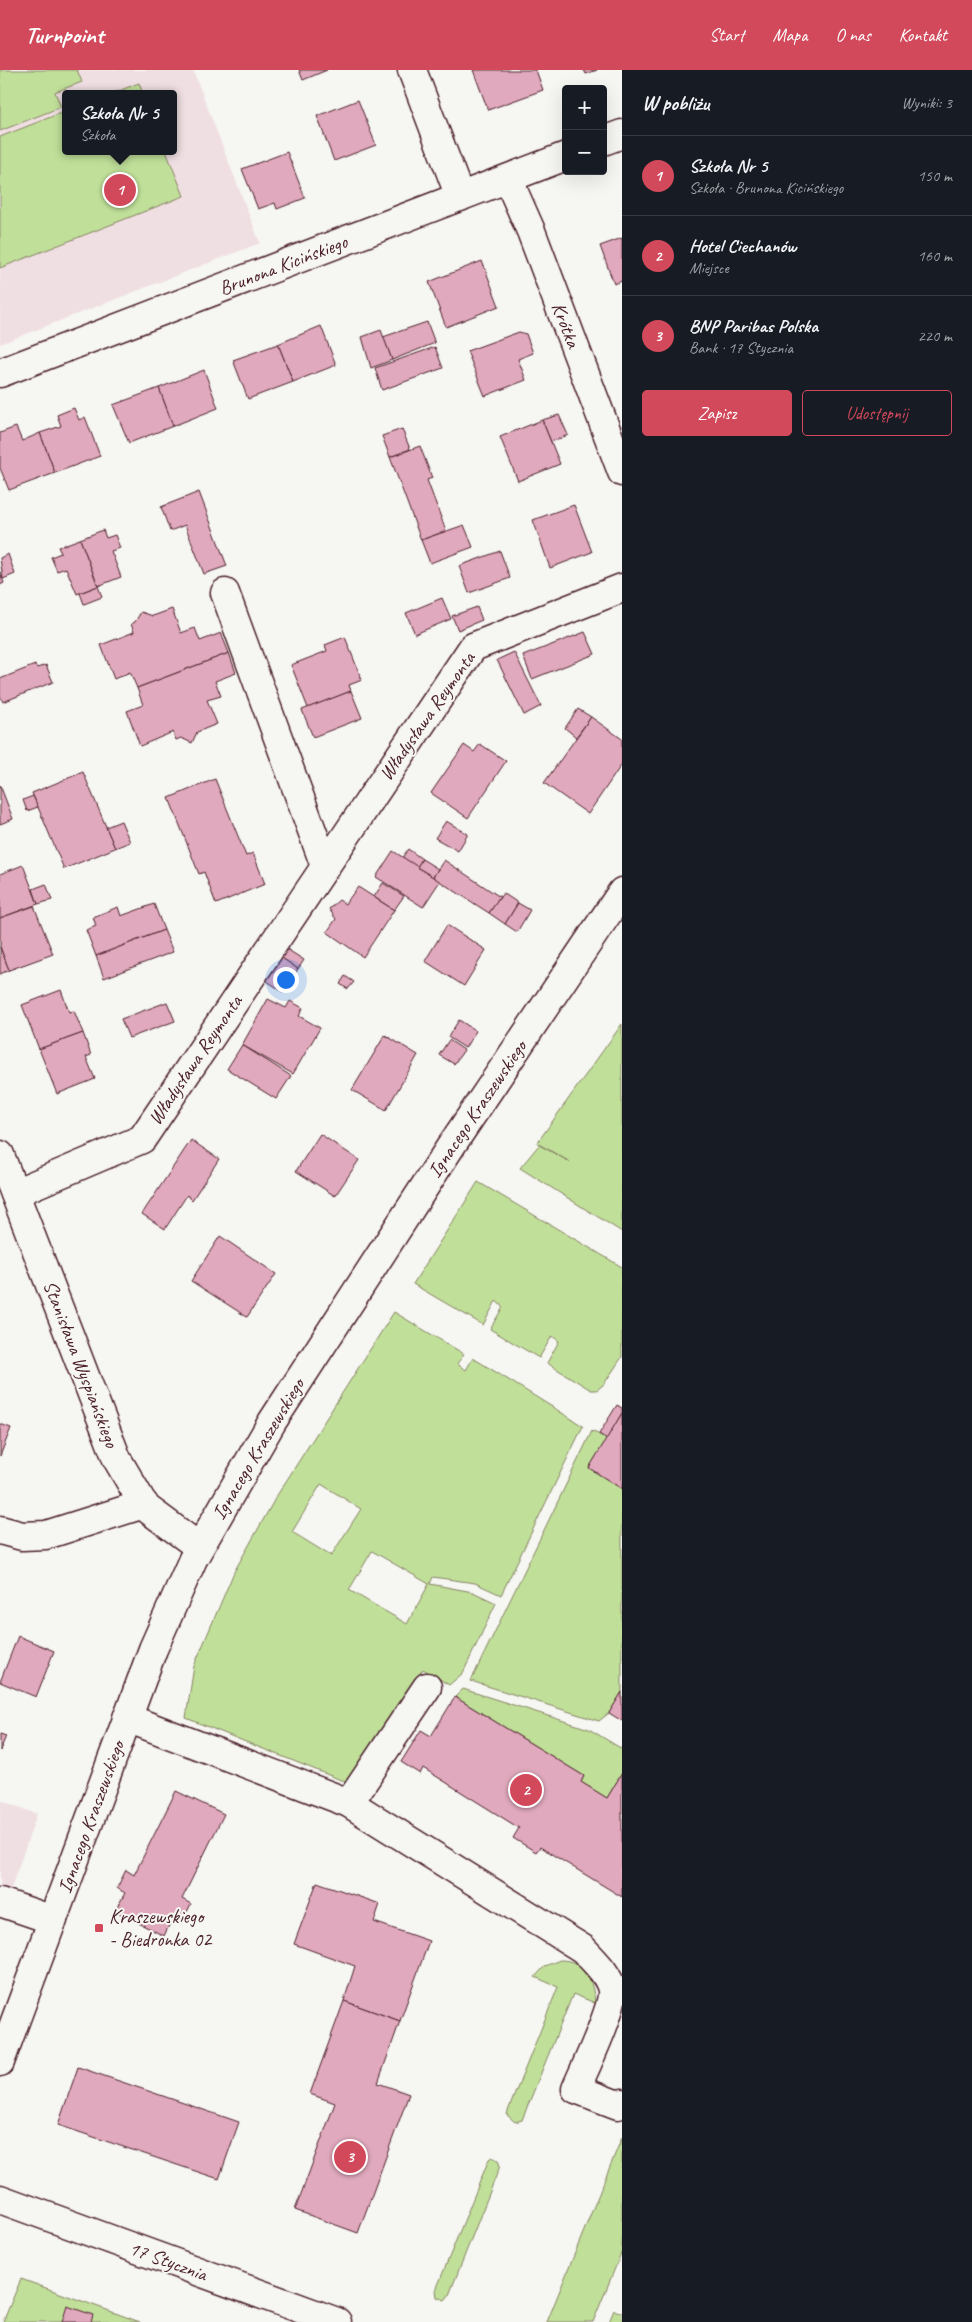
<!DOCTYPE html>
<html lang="pl">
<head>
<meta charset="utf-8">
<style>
	:root { --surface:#171b24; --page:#242831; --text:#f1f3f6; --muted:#9ea1a6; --line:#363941; --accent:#d1495b }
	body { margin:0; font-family:Caveat,sans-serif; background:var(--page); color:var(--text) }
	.controls { position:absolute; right:15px; top:15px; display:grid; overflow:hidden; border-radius:5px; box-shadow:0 5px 20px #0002 }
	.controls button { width:45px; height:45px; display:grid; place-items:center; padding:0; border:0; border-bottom:1px solid var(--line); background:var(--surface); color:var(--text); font:25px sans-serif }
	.you { position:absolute; left:285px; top:909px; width:18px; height:18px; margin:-12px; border:4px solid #fff; border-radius:50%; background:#1a73e8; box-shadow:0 0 0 8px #1a73e833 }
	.badge { display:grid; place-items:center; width:32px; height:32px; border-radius:50%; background:var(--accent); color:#fff; font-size:16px; font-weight:700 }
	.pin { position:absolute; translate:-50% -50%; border:2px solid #fff; box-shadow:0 1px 5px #0006 }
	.popup { position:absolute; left:62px; top:20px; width:115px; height:65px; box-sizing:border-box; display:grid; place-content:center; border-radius:5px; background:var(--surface); filter:drop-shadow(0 1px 4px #0005); font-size:16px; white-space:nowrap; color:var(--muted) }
	.popup b { font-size:19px; color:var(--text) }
	.popup::after { content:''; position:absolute; left:50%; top:100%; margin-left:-10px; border:10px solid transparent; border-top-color:var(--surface) }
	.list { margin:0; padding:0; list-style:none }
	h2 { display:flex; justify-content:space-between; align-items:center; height:65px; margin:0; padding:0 20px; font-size:21px }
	h2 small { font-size:16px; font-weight:400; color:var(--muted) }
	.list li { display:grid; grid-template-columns:32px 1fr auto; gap:15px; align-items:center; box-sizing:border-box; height:80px; padding:0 20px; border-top:1px solid var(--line) }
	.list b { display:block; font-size:19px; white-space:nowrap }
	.list p { margin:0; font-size:16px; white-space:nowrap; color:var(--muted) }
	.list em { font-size:16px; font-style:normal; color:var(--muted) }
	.actions { display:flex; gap:10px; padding:15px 20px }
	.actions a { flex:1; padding:11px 0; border:1px solid var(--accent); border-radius:5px; text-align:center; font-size:18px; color:var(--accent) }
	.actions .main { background:var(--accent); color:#fff }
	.map { position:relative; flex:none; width:622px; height:2252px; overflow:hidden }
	header { display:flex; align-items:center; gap:30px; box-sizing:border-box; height:70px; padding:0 25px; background:var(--accent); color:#fff }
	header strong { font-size:24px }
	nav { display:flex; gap:28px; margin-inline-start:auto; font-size:18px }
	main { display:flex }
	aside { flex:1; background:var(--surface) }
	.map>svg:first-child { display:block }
	.built { fill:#f0dfe2; fill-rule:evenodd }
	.green { fill:#c0e099; stroke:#858062; fill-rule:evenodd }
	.building { fill:#e1a9bd; stroke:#4a1f2b }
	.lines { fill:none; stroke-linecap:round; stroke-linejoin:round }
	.minor-casing { stroke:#4a1f2b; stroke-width:31 }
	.minor { stroke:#f6f6f2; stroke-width:28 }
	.poi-dot { fill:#d1495b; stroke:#f6f6f2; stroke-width:2 }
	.labels { text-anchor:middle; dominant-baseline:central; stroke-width:4; stroke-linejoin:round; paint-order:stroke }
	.street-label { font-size:20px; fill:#4a1f2b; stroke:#f6f6f2 }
	.poi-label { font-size:20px; fill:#4a1f2b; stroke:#f6f6f2; text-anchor:start }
</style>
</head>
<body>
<header>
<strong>Turnpoint</strong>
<nav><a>Start</a><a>Mapa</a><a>O nas</a><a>Kontakt</a></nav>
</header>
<main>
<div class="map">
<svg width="622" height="2252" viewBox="0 0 622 2252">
	<rect width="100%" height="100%" fill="#f6f6f2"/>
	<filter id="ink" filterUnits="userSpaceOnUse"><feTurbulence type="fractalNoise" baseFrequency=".02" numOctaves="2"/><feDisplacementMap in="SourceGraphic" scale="10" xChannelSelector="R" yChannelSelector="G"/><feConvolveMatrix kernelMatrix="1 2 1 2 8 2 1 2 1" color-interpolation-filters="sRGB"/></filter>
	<g filter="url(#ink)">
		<g class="built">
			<path d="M0 0H193L260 173 0 274ZM66 24H174V81H66Z"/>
			<polygon points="0,1730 37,1744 0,1850"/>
		</g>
		<g class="green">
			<polygon points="0,0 77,0 82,12 55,22 61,37 0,61"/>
			<polygon points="139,13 143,24 111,24"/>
			<polygon points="66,41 66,81 166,81 184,126 0,198 0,67"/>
			<polygon points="622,954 622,1162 520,1098 539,1075 570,1092 537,1073"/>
			<polygon points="478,1112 622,1197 622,1287 604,1314 597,1320 591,1320 547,1293 559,1271 552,1266 539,1288 490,1259 503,1237 496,1231 483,1255 413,1214"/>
			<path d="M394 1242 464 1284 457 1294 466 1300 473 1288 583 1356 501 1525 475 1513 433 1507 430 1514 473 1522 496 1533 463 1603 449 1615 423 1599 352 1711 341 1710 186 1648 194 1596 234 1502 276 1427ZM321 1414 361 1439 331 1486 292 1462ZM372 1481 429 1514 407 1554 349 1520Z"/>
			<polygon points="592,1361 607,1369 589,1398 622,1419 622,1622 609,1643 599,1651 471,1611"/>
			<polygon points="463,1619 589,1659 622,1679 622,1703 607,1728 581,1712 584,1706 455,1627"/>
			<path d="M560 1890C585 1890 593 1911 595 1933L573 1924 522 2050 515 2052 507 2045 508 2041 558 1917 535 1907 545 1896Z"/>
			<polygon points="622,2067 622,2181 593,2252 547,2252"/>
			<polygon points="492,2087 498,2090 500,2096 449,2225 445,2230 437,2227 436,2220 489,2089"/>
			<polygon points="21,2209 140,2252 3,2252"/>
			<polygon points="614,2240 622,2243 622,2252 609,2252"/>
		</g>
		<g class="building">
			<polygon points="299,0 327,0 303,10"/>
			<polygon points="473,0 536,0 543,20 488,40"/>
			<polygon points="584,0 597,0 586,4"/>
			<polygon points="358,30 376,75 334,91 317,46"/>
			<polygon points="287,82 305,128 277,139 275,133 258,139 242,99"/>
			<polygon points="622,168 622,211 614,214 600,176"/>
			<polygon points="482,191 499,236 446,257 429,212"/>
			<polygon points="427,252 435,273 392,290 383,267"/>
			<polygon points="321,256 336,295 293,312 278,274"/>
			<polygon points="381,260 392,290 371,298 362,267"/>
			<polygon points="519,262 526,264 533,283 518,289 526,310 485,326 467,281"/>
			<polygon points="278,274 293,312 248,329 233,290"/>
			<polygon points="435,277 443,298 382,320 375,298"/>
			<polygon points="204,300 218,338 173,356 159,318"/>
			<polygon points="159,318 173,356 129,373 113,335"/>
			<polygon points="74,338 79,350 85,347 100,386 55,403 40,363 61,356 57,345"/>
			<polygon points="559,345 568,365 551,372 542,350"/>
			<polygon points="542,350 560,394 518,411 500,367"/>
			<polygon points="16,357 22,371 40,363 55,403 9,420 0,398 0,363"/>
			<polygon points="402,359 410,379 390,387 382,366"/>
			<polygon points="420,376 432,408 427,410 446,461 421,470 390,387"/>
			<polygon points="199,422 227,496 204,504 185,455 170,461 161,437"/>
			<polygon points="574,435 592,482 550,498 533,450"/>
			<polygon points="464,455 473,477 430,493 421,470"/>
			<polygon points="103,460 106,468 115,465 120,478 111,481 121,507 98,516 80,469"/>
			<polygon points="80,469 98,516 77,524 66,498 57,501 51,487 61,483 58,477"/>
			<polygon points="500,481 510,508 469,523 459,496"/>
			<polygon points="8,484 15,504 3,509 0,488"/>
			<polygon points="0,502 4,513 0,515"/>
			<polygon points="98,516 102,527 84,534 80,523"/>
			<polygon points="442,528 451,549 415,564 406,543"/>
			<polygon points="477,537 482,550 458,560 452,546"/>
			<polygon points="172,539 181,563 195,558 200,571 221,563 229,583 137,618 130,602 114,609 101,575 134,562 131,554 135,552 141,542 153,546"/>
			<polygon points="585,562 595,584 532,609 523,586"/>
			<polygon points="345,567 362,610 349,615 351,621 308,638 291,595 327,581 325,575"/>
			<polygon points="514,582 541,636 524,645 497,590"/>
			<polygon points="229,583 236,603 215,611 221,626 207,630 217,654 197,662 192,673 181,668 176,670 173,662 140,676 127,641 143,635 137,618"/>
			<polygon points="35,595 37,598 46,595 53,612 3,632 0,626 0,609"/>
			<polygon points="351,621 362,648 313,667 302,640"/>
			<polygon points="578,639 591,647 576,667 565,658"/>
			<polygon points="591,647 622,669 622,694 588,744 544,713"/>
			<polygon points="480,674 506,691 468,748 431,723 464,675 474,682"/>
			<polygon points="83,702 115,778 64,799 32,723"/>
			<polygon points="215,709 246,786 253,783 265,814 216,834 204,802 199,804 169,728"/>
			<polygon points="0,715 13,749 0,754"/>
			<polygon points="33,726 38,737 27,741 23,730"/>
			<polygon points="121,751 130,772 115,778 106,757"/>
			<polygon points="446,751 468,764 458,781 435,768"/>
			<polygon points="408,779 422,789 417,797 402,788"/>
			<polygon points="393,781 440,811 423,837 376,807"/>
			<polygon points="422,789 438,799 433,807 417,797"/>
			<polygon points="444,790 500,827 489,843 433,807"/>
			<polygon points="23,795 38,834 0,848 0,804"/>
			<polygon points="383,813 404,826 394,840 374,827"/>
			<polygon points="46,814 52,830 38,834 33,819"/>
			<polygon points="358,817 394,840 363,887 327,862 336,849 329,839 339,830 345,834"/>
			<polygon points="503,823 518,833 505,854 489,843"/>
			<polygon points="518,833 530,840 517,862 505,854"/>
			<polygon points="154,834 164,860 96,886 86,860 96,856 93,847 118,837 121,846"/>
			<polygon points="34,836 53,884 9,900 0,877 0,848"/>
			<polygon points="447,855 486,880 464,916 425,891"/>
			<polygon points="164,860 173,882 104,908 96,886"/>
			<polygon points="0,877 9,900 0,904"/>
			<polygon points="285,878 304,890 298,899 279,886"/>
			<polygon points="279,886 298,899 283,922 264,909"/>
			<polygon points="345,906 354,912 348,919 340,914"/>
			<polygon points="61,920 69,942 74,941 83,963 39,979 22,935"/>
			<polygon points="268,929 286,938 290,931 303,938 299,946 320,958 293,1004 242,975"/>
			<polygon points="167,932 175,951 129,968 121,949"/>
			<polygon points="459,950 476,961 465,978 448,967"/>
			<polygon points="83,963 91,985 86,987 95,1009 57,1024 39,979"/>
			<polygon points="385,965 418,985 386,1040 352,1020"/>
			<polygon points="449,970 464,980 454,994 439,985"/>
			<polygon points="242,975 291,1006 276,1029 227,999"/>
			<polygon points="320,1064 359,1090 335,1126 296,1101"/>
			<polygon points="191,1070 219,1089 192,1130 187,1125 165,1159 142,1144"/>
			<polygon points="220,1166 276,1204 247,1247 191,1211"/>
			<polygon points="617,1335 622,1338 622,1343 607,1369 599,1364"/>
			<polygon points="622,1343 622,1419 589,1398"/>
			<polygon points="0,1354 11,1358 0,1386"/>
			<polygon points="18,1566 54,1581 36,1627 0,1612"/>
			<polygon points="622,1622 622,1651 609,1643"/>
			<polygon points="455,1627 584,1706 581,1712 607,1728 622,1703 622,1827 540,1777 536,1782 513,1768 519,1758 423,1698 420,1704 401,1692 421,1660 431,1666"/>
			<polygon points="0,1664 6,1666 0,1681"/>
			<polygon points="176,1721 224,1744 182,1829 191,1834 181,1853 172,1849 164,1866 115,1841 125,1823 117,1818 126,1800 134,1805"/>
			<polygon points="317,1812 380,1834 374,1852 429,1871 400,1951 344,1931 355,1896 294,1874"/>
			<polygon points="344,1931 400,1951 378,2013 409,2024 358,2163 295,2140 335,2033 310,2024"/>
			<polygon points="78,1997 239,2052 219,2109 58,2055"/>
			<polygon points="67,2236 93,2245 91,2252 62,2252"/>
		</g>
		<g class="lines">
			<g class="minor-casing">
				<g id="minor">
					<polyline points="412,0 460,127"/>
					<polyline points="603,71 622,64"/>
					<polyline points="508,109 531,161 622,402"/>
					<polyline points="0,303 566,86"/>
					<polyline points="225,523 325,796"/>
					<polyline points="0,1085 117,1389 145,1437 199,1477"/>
					<polyline points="15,1123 142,1069 473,577 622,518"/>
					<polyline points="0,1460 22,1466 46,1465 144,1434"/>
					<path d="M127 1648 349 1733 583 1879C593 1890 609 1904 612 1920 614 1938 584 2000 576 2019L618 2035 622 2033"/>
					<polyline points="349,1733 427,1617"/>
					<polyline points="0,1832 53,1850"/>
					<polyline points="0,1992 153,1579 193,1489 272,1352 453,1073 622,822"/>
					<polyline points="0,2129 337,2252"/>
				</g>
			</g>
			<use href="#minor" class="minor"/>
		</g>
	</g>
	<rect class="poi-dot" x="94" y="1853" width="10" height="10" rx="2.5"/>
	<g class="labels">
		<g class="street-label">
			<text transform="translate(283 195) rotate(-21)">Brunona Kicińskiego</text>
			<text transform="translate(566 255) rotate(69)">Krótka</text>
			<text transform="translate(427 646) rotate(-55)">Władysława Reymonta</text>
			<text transform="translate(195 990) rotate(-56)">Władysława Reymonta</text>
			<text transform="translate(477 1039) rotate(-56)">Ignacego Kraszewskiego</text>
			<text transform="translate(81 1294) rotate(69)">Stanisława Wyspiańskiego</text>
			<text transform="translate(258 1379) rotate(-59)">Ignacego Kraszewskiego</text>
			<text transform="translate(91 1747) rotate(-70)">Ignacego Kraszewskiego</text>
			<text transform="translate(168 2191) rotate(20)">17 Stycznia</text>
		</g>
		<g class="poi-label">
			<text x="109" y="1846">Kraszewskiego<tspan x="109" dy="23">- Biedronka 02</tspan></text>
		</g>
	</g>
</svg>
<div class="controls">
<button>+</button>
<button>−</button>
</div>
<div class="you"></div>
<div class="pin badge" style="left:120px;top:120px">1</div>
<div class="popup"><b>Szkoła Nr 5</b>Szkoła</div>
<div class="pin badge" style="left:526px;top:1720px">2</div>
<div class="pin badge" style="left:350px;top:2087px">3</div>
</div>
<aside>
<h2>W pobliżu<small>Wyniki: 3</small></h2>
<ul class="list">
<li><span class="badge">1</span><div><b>Szkoła Nr 5</b><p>Szkoła · Brunona Kicińskiego</p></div><em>150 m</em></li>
<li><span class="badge">2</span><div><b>Hotel Ciechanów</b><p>Miejsce</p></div><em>160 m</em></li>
<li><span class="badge">3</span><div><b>BNP Paribas Polska</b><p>Bank · 17 Stycznia</p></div><em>220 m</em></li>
</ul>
<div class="actions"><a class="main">Zapisz</a><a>Udostępnij</a></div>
</aside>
</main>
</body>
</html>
